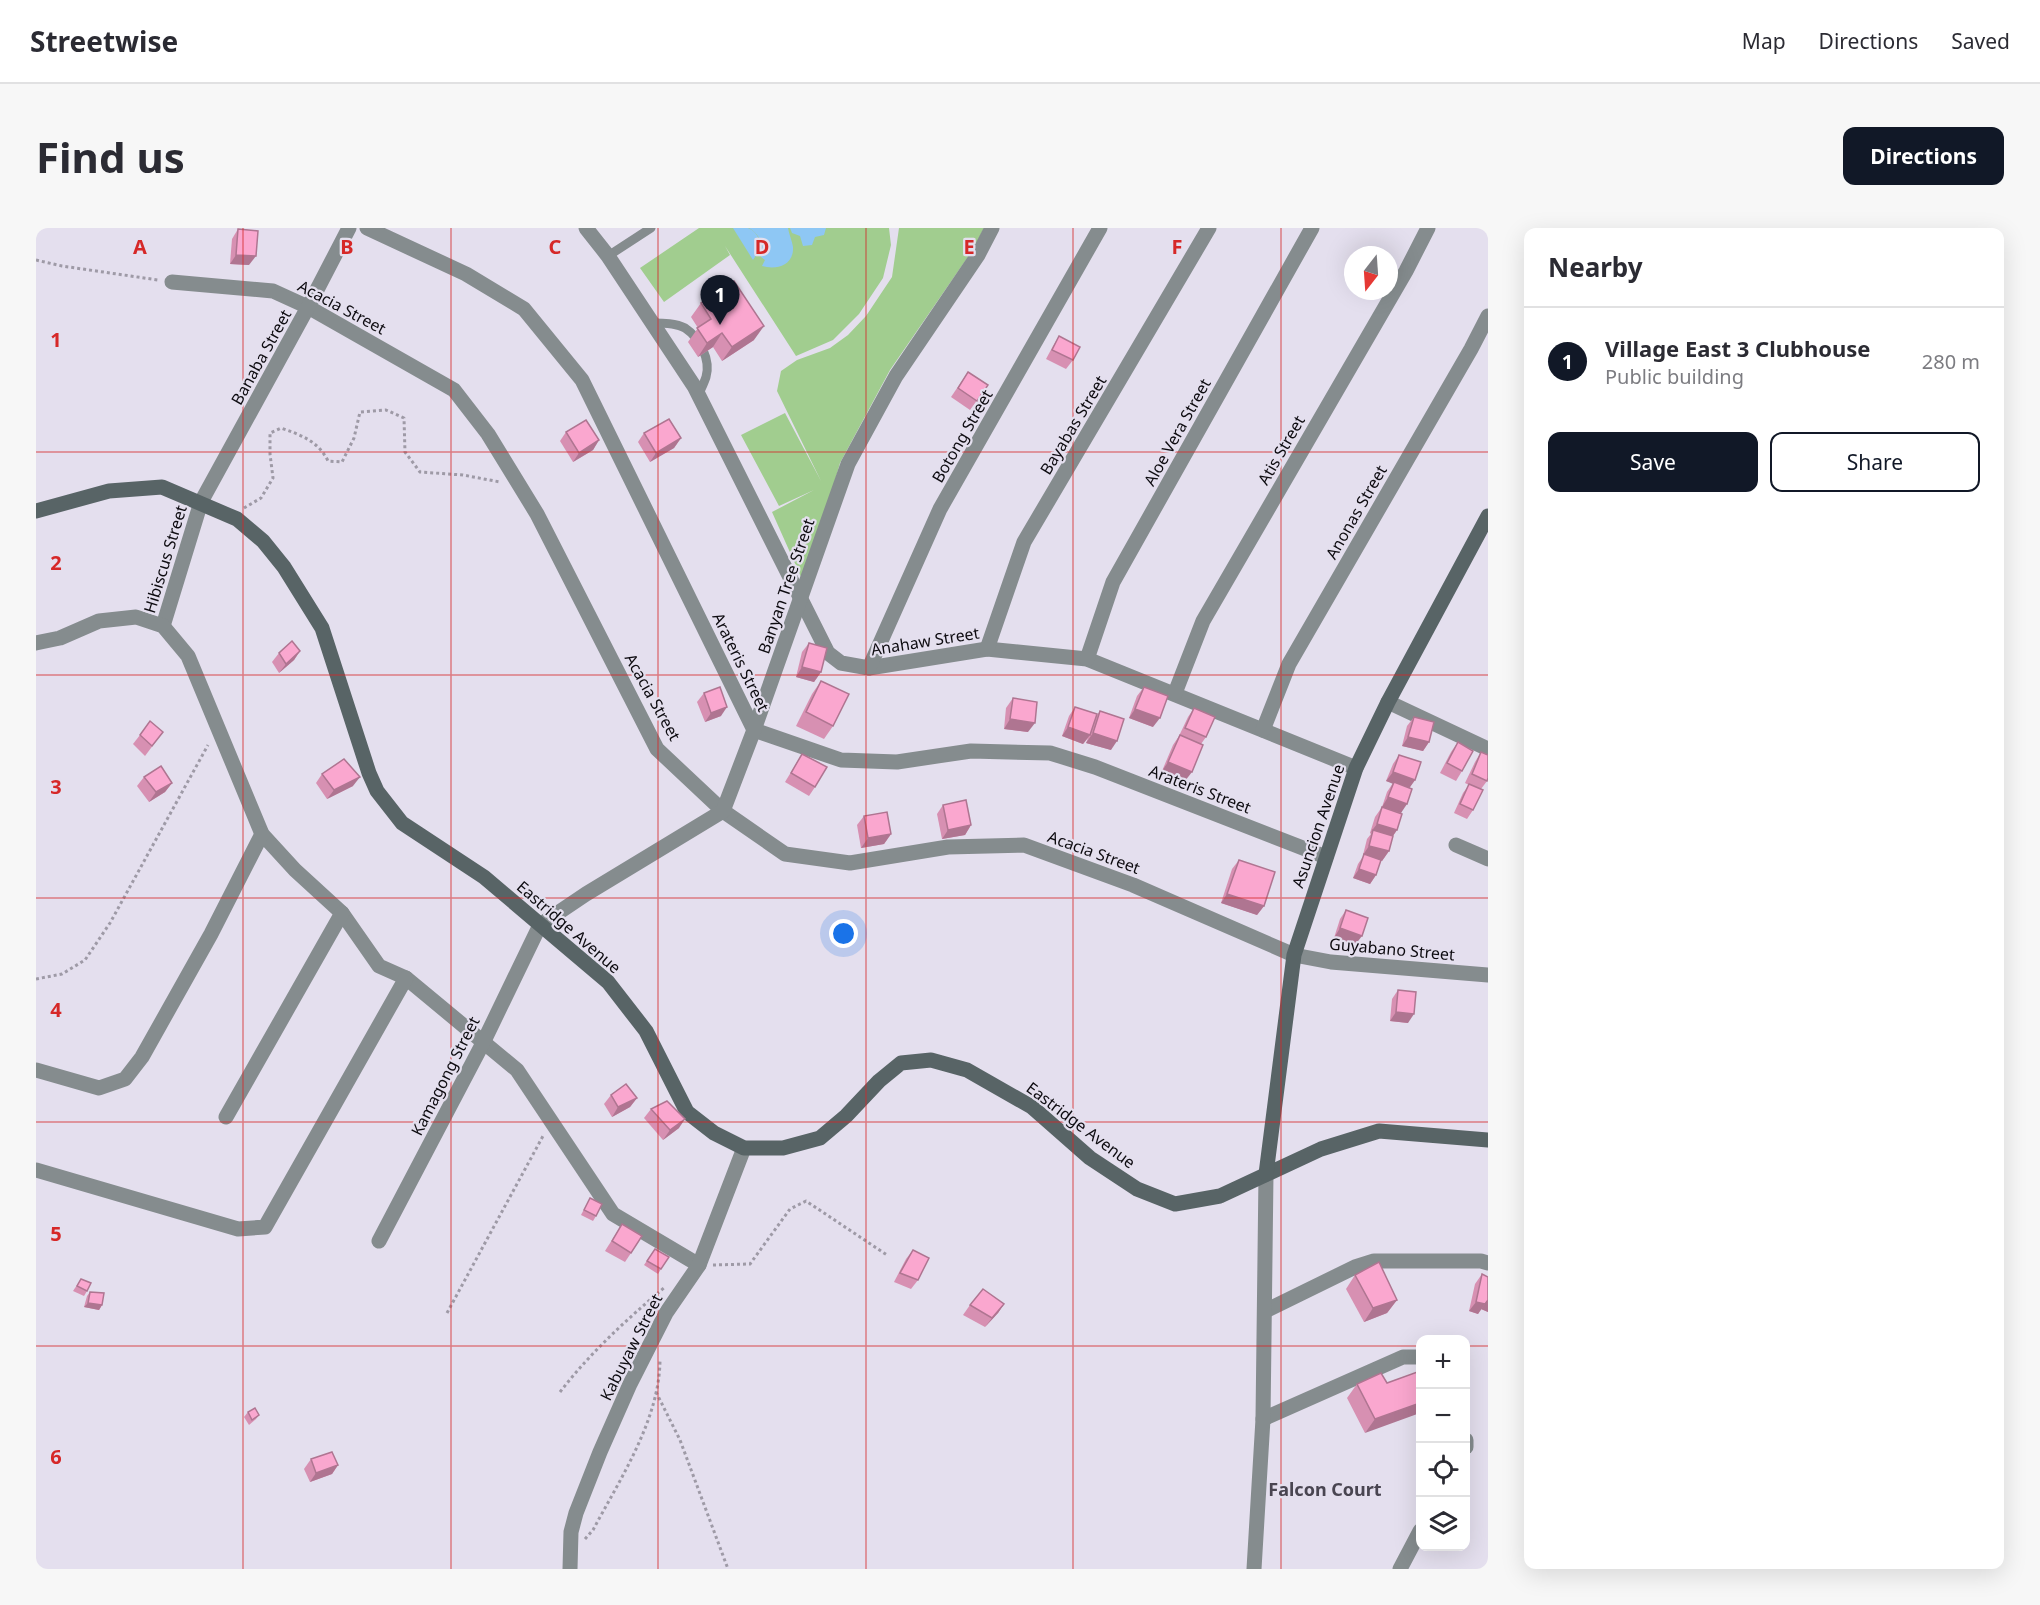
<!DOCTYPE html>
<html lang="en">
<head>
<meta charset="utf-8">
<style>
	:root { --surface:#fff; --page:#f7f7f7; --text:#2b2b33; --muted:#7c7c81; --line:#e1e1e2; --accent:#111827 }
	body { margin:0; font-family:"Noto Sans",sans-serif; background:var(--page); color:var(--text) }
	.controls { position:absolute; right:18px; bottom:18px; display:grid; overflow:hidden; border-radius:12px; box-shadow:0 6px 24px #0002 }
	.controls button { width:54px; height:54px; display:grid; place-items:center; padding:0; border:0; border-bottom:2px solid var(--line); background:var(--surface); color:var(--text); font:30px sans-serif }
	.compass { position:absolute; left:1308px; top:18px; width:54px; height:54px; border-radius:50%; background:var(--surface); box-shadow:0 6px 24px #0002; rotate:197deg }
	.you { position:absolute; left:808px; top:706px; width:21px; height:21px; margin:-15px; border:4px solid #fff; border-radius:50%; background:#1a73e8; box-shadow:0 0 0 9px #1a73e833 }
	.badge { display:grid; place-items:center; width:39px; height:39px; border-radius:50%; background:var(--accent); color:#fff; font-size:20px; font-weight:700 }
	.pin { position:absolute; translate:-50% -50px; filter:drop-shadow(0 2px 3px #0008) }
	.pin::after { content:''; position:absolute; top:32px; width:21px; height:18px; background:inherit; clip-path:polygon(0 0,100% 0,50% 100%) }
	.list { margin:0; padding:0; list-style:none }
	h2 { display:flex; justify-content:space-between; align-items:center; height:78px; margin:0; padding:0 24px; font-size:26px }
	h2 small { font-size:20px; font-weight:400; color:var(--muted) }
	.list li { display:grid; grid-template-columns:39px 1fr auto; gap:18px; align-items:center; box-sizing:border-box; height:108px; padding:0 24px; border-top:2px solid var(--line) }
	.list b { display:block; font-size:22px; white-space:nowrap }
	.list p { margin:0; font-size:20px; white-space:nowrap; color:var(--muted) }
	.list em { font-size:20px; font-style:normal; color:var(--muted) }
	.actions { display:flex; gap:12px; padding:18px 24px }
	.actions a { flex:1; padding:14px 0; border:2px solid var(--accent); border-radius:12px; text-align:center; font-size:21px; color:var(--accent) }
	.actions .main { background:var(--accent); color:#fff }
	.icon { flex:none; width:33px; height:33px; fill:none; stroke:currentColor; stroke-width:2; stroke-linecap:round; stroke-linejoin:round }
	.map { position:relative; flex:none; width:1452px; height:1341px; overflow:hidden; border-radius:12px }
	header { display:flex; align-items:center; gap:36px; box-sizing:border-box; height:84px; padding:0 30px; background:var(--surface); border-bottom:2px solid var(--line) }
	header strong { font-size:28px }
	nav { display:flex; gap:33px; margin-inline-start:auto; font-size:21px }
	.intro { display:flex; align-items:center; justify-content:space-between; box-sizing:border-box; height:144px; padding:0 36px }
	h1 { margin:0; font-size:42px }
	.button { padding:15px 27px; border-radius:12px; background:var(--accent); color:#fff; font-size:21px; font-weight:700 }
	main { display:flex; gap:36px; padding:0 36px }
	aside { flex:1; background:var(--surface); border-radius:12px; box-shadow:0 6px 24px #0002 }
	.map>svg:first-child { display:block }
	.green { fill:#a1cd8f }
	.water { fill:#8ec7f4 }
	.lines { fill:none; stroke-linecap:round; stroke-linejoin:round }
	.path { stroke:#9e9aa6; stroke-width:3; stroke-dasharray:3 3; stroke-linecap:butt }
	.lane { stroke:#858c8e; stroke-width:9 }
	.street { stroke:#858c8e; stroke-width:15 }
	.secondary { stroke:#586466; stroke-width:15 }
	.wall { fill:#d790b2 }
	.shaded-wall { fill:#af7591 }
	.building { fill:#faa7cf; stroke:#af7591; stroke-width:1.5 }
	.grid { fill:none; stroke:#d62828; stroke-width:1.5; stroke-opacity:0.55 }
	.labels { text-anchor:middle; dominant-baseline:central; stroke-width:4.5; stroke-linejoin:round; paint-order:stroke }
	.street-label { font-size:16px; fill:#0d0b10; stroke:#e4dfee }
	.neighbourhood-label { font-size:18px; font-weight:bold; fill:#494551; stroke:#e4dfee }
	.grid-label { font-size:20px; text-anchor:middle; font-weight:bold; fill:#d62828; stroke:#e4dfee; stroke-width:4.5; stroke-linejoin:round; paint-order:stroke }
</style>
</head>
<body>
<header>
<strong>Streetwise</strong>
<nav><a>Map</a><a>Directions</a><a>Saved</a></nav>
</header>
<div class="intro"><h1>Find us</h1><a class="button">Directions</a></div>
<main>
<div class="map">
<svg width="1452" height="1341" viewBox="0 0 1452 1341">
	<rect width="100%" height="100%" fill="#e4dfee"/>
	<g class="green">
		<polygon points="663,0 853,0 855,17 847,50 823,86 797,112 760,128 689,18 694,27 628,74 604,40"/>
		<polygon points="863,0 948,0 936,23 854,142 804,235 772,347 765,349 736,284 778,262 743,278 705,207 749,185 785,253 741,163 745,143 761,132 794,120 812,107 830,88 856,49"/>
	</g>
	<g class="water">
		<path d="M697 0C701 0 708 0 712 0 721 3 728 16 723 27L721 26 717 32Z"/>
		<path d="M713 0H752C753 6 756 13 757 19 758 38 740 42 726 38L729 32 725 29C728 16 724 7 713 0Z"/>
		<polygon points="754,0 790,0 788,7 779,9 776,17 767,18 764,8 756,5"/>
	</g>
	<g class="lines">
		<g class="path">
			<polyline points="0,32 26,38 122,52"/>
			<path d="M208 280 225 270 237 250 234 226V205L245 200C265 207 282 213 292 233L306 234 318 210 324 184 350 182 368 190 369 224 384 244 427 247 464 254"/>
			<polyline points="0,751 26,746 49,732 74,695 172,517"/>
			<polyline points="677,1037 714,1036 754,981 770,973 851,1027"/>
			<polyline points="411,1085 507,908"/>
			<path d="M524 1164C555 1124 590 1092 629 1059"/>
			<polyline points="620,1164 644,1212 692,1341"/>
			<path d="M549 1311 557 1302C584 1251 624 1191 624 1131"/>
		</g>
		<g class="lane">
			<polyline points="572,28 615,0"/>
			<path d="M617 95C627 95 640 95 649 100 664 110 675 132 670 149 668 155 665 161 663 166"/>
		</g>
		<g class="street">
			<polyline points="331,0 430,46 488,81 546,152 718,502 805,532 861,534 935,523 1014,525 1059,539 1290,629"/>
			<polyline points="550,0 572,28 658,158 792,425 805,435 833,440 951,421 1051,431 1320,540"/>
			<polyline points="136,54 237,63 272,79 418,162 452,206 501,286 621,521 687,583 749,626 814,635 912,619 988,617 1097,657 1258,727 1295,734 1452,747"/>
			<polyline points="127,398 165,274 272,79 313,0"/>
			<polyline points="0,415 24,410 63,393 100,389 127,398 152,428 226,606 259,642 306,685 343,738 370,750 481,842 577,986 663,1037"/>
			<polyline points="951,421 988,314 1173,0"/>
			<polyline points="1051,431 1077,354 1276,0"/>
			<polyline points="833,440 904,281 1064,0"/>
			<polyline points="1139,465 1167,393 1370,43 1392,0"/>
			<polyline points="1352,474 1452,521"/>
			<polyline points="1227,502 1253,436 1435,121 1452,88"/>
			<polyline points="1420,617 1452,631"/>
			<polyline points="0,842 63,860 89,851 106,829 175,706 226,606"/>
			<polyline points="190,889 306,685"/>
			<polyline points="0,942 202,1001 229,999 370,750"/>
			<polyline points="343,1013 447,815 504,697 550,666 687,583 718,502 812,236 860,148 942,27 956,0"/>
			<polyline points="1229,1083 1319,1039 1338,1033 1445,1033 1452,1035"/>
			<polyline points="1227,1191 1367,1129 1384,1129"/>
			<polyline points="1430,1212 1430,1219"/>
			<polyline points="534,1341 535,1304 540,1285 564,1224 594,1156 630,1085 663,1037 708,920"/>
			<polyline points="1218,1341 1227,1191 1230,946"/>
			<polyline points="1364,1341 1384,1303"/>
		</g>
		<g class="secondary">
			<polyline points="0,283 73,263 126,259 201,291 227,313 248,339 286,400 333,545 341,563 366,595 448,649 572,754 610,803 651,884 678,905 708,920 747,920 784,910 810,888 843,853 865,835 895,832 931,842 996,879 1054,930 1101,961 1139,976 1184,968 1285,921 1343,903 1452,912"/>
			<polyline points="1230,946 1258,727 1320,540 1352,474 1452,288"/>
		</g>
	</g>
	<g class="wall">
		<polygon points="202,1 213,37 194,36 196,11"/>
		<polygon points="665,75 718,112 686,133 677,119 662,129 652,114 662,100 655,89"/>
		<polygon points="1023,108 1037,132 1030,141 1010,131 1017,118"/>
		<polygon points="932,144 952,157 934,182 915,169"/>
		<polygon points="530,204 563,212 557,222 537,234 524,213"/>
		<polygon points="608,205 645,210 638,220 614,234 602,214"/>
		<polygon points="773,415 785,444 778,454 760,449 766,424"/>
		<polygon points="264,423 258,432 243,445 236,434 243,425"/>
		<polygon points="785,453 797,498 788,511 760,498 776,466"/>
		<polygon points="1108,459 1117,499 1093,490 1101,468"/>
		<polygon points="668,465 685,488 669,494 661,474"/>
		<polygon points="977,470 992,504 968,501 970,480"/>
		<polygon points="1039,479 1061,487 1064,483 1075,522 1050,515 1052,510 1047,516 1026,508 1033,488"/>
		<polygon points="1158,480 1170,509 1165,516 1149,553 1126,543 1137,517 1143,508 1152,489"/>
		<polygon points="1378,489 1393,514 1387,523 1366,518 1371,498"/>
		<polygon points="127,504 109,528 97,516 104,507"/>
		<polygon points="1422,514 1426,543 1420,553 1404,545 1415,524"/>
		<polygon points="1445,524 1451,553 1445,561 1437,582 1431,591 1418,585 1427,565 1433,557 1429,555 1439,534"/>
		<polygon points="766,526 779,559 773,568 749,554"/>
		<polygon points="1363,527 1379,552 1373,560 1365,585 1361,602 1357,608 1353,623 1346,633 1345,632 1340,647 1334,656 1317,650 1322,636 1328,627 1327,627 1331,611 1335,606 1334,605 1339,589 1346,579 1363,585 1346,579 1351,564 1357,555 1350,553 1357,536"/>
		<polygon points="286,546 317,558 291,571 280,555"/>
		<polygon points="108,549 136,555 129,564 113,574 101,558"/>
		<polygon points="907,577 935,597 929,607 906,611 901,586"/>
		<polygon points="828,588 855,606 848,616 825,620 821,597"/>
		<polygon points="1203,632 1228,678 1221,687 1185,675 1196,641"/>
		<polygon points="1310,682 1319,717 1298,710 1304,691"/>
		<polygon points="1362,762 1372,795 1354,793 1356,771"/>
		<polygon points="575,867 601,870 594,879 576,889 568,876"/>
		<polygon points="615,881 643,900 627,912 608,890"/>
		<polygon points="554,970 560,988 557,993 545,987"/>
		<polygon points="586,996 595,1025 589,1034 569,1023"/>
		<polygon points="619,1021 625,1041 622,1046 608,1037"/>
		<polygon points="877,1022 882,1052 875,1061 858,1054 870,1031"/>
		<polygon points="1446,1046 1452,1049 1452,1084 1445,1081 1442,1086 1433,1083 1439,1056"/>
		<polygon points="1319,1047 1361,1072 1351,1085 1328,1094 1310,1061"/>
		<polygon points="45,1051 51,1063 48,1068 37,1063"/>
		<polygon points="54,1064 66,1077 63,1082 48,1079 51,1068"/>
		<polygon points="968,1076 962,1085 949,1099 927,1087 934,1077"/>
		<polygon points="1384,1143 1329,1205 1311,1170 1321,1156 1351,1155"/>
		<polygon points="212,1184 223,1187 220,1191 213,1197 208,1189"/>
		<polygon points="275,1231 302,1237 296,1246 274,1254 268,1241"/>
	</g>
	<g class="shaded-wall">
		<polygon points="200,27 220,28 213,37 194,36"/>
		<polygon points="728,98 718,112 686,133 696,119"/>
		<polygon points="686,105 677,119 662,129 671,115"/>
		<polygon points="645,210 638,220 614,234 620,225"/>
		<polygon points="563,212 557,222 537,234 543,225"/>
		<polygon points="264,423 258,432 243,445 250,436"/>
		<polygon points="766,439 785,444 778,454 760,449"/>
		<polygon points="691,479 685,488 669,494 675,485"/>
		<polygon points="1099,481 1124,490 1117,499 1093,490"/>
		<polygon points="974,491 999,495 992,504 968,501"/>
		<polygon points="1032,499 1054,507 1047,516 1026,508"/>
		<polygon points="1057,505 1081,513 1075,522 1050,515"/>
		<polygon points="1372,509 1393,514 1387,523 1366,518"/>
		<polygon points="1132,534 1156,544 1149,553 1126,543"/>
		<polygon points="1357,544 1379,552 1372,562 1350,553"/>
		<polygon points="324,549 317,558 291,571 298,562"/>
		<polygon points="136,555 129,564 113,574 120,564"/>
		<polygon points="1352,569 1371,576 1365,585 1346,579"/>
		<polygon points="1341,596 1361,602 1354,612 1337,602 1334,605"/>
		<polygon points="935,597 929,607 906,611 912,602"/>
		<polygon points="855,606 848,616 825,620 832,610"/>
		<polygon points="1333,618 1353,623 1346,633 1327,627"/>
		<polygon points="1323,641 1340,647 1334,656 1317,650"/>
		<polygon points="1191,666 1228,678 1221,687 1185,675"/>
		<polygon points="1304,700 1326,708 1319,717 1298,710"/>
		<polygon points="1360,784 1378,786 1372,795 1354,793"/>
		<polygon points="601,870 594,879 576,889 582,879"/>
		<polygon points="649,891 643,900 627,912 634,902"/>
		<polygon points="1361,1072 1351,1085 1328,1094 1337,1080"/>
		<polygon points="1452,1072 1452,1084 1445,1081"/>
		<polygon points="1440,1074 1449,1076 1442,1086 1433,1083"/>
		<polygon points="52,1075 66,1077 63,1082 48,1079"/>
		<polygon points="968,1076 962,1085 949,1099 956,1090"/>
		<polygon points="1384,1175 1384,1185 1329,1205 1339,1191"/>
		<polygon points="302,1237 296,1246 274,1254 280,1245"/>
	</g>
	<g class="building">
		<polygon points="202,1 222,3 220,28 200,27"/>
		<polygon points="698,53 728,98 696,119 686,105 671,115 661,100 675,91 665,75"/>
		<polygon points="1023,108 1044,119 1037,132 1016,122"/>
		<polygon points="932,144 952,157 941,173 922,160"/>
		<polygon points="633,191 645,210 620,225 608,205"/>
		<polygon points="550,192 563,212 543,225 530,204"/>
		<polygon points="256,413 264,423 250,436 243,425"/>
		<polygon points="773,415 791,420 785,444 766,439"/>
		<polygon points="785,453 813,466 797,498 770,484"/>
		<polygon points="684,459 691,479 675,485 668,465"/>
		<polygon points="1108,459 1132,468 1124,490 1099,481"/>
		<polygon points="977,470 1001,474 999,495 974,491"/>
		<polygon points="1039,479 1061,486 1054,507 1032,499"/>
		<polygon points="1158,480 1179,489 1170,509 1149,500"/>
		<polygon points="1064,483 1088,491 1081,513 1057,505"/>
		<polygon points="1378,489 1398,494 1393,514 1372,509"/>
		<polygon points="114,493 127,504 116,518 104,507"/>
		<polygon points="1144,507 1167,517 1156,544 1132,534"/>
		<polygon points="1422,514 1437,523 1426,543 1411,535"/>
		<polygon points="1445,524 1452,527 1452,550 1451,553 1436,546"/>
		<polygon points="766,526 791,539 779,559 755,545"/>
		<polygon points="1363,527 1385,534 1379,552 1357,544"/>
		<polygon points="308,531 324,549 298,562 286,546"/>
		<polygon points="125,538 136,555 120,564 108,549"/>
		<polygon points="1358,554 1376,561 1371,576 1352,569"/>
		<polygon points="1433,556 1447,562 1437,582 1424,576"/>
		<polygon points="930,572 935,597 912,602 907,577"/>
		<polygon points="1346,579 1366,586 1361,602 1341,596"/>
		<polygon points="851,584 855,606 832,610 828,588"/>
		<polygon points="1337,602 1357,608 1353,623 1333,618"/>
		<polygon points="1328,626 1345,632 1340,647 1323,641"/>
		<polygon points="1203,632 1239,644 1228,678 1191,666"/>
		<polygon points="1310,682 1332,690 1326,708 1304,700"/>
		<polygon points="1362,762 1380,764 1378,786 1360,784"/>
		<polygon points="590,856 601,870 582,879 575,867"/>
		<polygon points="631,873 649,891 634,902 615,881"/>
		<polygon points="554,970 566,976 560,988 548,982"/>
		<polygon points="586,996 606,1008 595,1025 576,1013"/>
		<polygon points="619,1021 633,1029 625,1041 611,1033"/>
		<polygon points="877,1022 893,1030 882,1052 864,1045"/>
		<polygon points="1343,1034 1361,1072 1337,1080 1319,1047"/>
		<polygon points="1446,1046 1452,1049 1452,1072 1449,1076 1440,1074"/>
		<polygon points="45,1051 55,1055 51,1063 41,1058"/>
		<polygon points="947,1061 968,1076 956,1090 934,1077"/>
		<polygon points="54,1064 68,1065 66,1077 52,1075"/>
		<polygon points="1384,1143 1384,1175 1339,1191 1321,1156 1345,1145 1351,1155"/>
		<polygon points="219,1180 223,1187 216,1192 212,1184"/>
		<polygon points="296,1224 302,1237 280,1245 275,1231"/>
	</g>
	<path class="grid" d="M207 0V1341M415 0V1341M622 0V1341M830 0V1341M1037 0V1341M1245 0V1341M0 224H1452M0 447H1452M0 670H1452M0 894H1452M0 1118H1384M1430 1118H1452"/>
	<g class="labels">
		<g class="street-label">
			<text transform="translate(306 79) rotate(28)">Acacia Street</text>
			<text transform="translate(225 129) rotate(-61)">Banaba Street</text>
			<text transform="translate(1037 197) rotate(-59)">Bayabas Street</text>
			<text transform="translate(1141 204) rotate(-61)">Aloe Vera Street</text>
			<text transform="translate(926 208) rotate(-60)">Botong Street</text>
			<text transform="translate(1245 222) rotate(-60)">Atis Street</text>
			<text transform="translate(1320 284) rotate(-60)">Anonas Street</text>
			<text transform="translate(129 331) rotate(-73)">Hibiscus Street</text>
			<text transform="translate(750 358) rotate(-71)">Banyan Tree Street</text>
			<text transform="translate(889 413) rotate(-9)">Anahaw Street</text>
			<text transform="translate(705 434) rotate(64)">Arateris Street</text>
			<text transform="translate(617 469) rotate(61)">Acacia Street</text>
			<text transform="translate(1164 561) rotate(21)">Arateris Street</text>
			<text transform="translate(1282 598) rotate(-71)">Asuncion Avenue</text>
			<text transform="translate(1058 624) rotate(20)">Acacia Street</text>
			<text transform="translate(533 699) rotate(41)">Eastridge Avenue</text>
			<text transform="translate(1356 721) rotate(5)">Guyabano Street</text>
			<text transform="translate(409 848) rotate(-63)">Kamagong Street</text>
			<text transform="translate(1045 897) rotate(37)">Eastridge Avenue</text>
			<text transform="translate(595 1119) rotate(-63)">Kabuyaw Street</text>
		</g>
		<g class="neighbourhood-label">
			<text x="1289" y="1261">Falcon Court</text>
		</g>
	</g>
	<g class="grid-label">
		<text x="104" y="26">A</text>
		<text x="311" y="26">B</text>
		<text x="519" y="26">C</text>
		<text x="726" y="26">D</text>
		<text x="933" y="26">E</text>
		<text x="1141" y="26">F</text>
		<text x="20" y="119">1</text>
		<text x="20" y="342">2</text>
		<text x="20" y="566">3</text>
		<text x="20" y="789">4</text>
		<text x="20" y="1013">5</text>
		<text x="20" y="1236">6</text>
	</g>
</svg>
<div class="controls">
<button>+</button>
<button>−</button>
<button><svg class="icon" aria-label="locate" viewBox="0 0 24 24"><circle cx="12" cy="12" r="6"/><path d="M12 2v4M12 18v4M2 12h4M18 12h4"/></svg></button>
<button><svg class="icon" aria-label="layers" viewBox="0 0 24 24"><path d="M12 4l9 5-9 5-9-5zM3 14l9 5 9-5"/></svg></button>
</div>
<svg class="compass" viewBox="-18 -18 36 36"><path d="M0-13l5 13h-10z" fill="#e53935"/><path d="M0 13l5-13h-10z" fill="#7c7c81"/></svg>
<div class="you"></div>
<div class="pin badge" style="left:684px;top:97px">1</div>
</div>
<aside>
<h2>Nearby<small></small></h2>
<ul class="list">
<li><span class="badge">1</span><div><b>Village East 3 Clubhouse</b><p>Public building</p></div><em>280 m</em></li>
</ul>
<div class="actions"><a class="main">Save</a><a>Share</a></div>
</aside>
</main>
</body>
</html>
